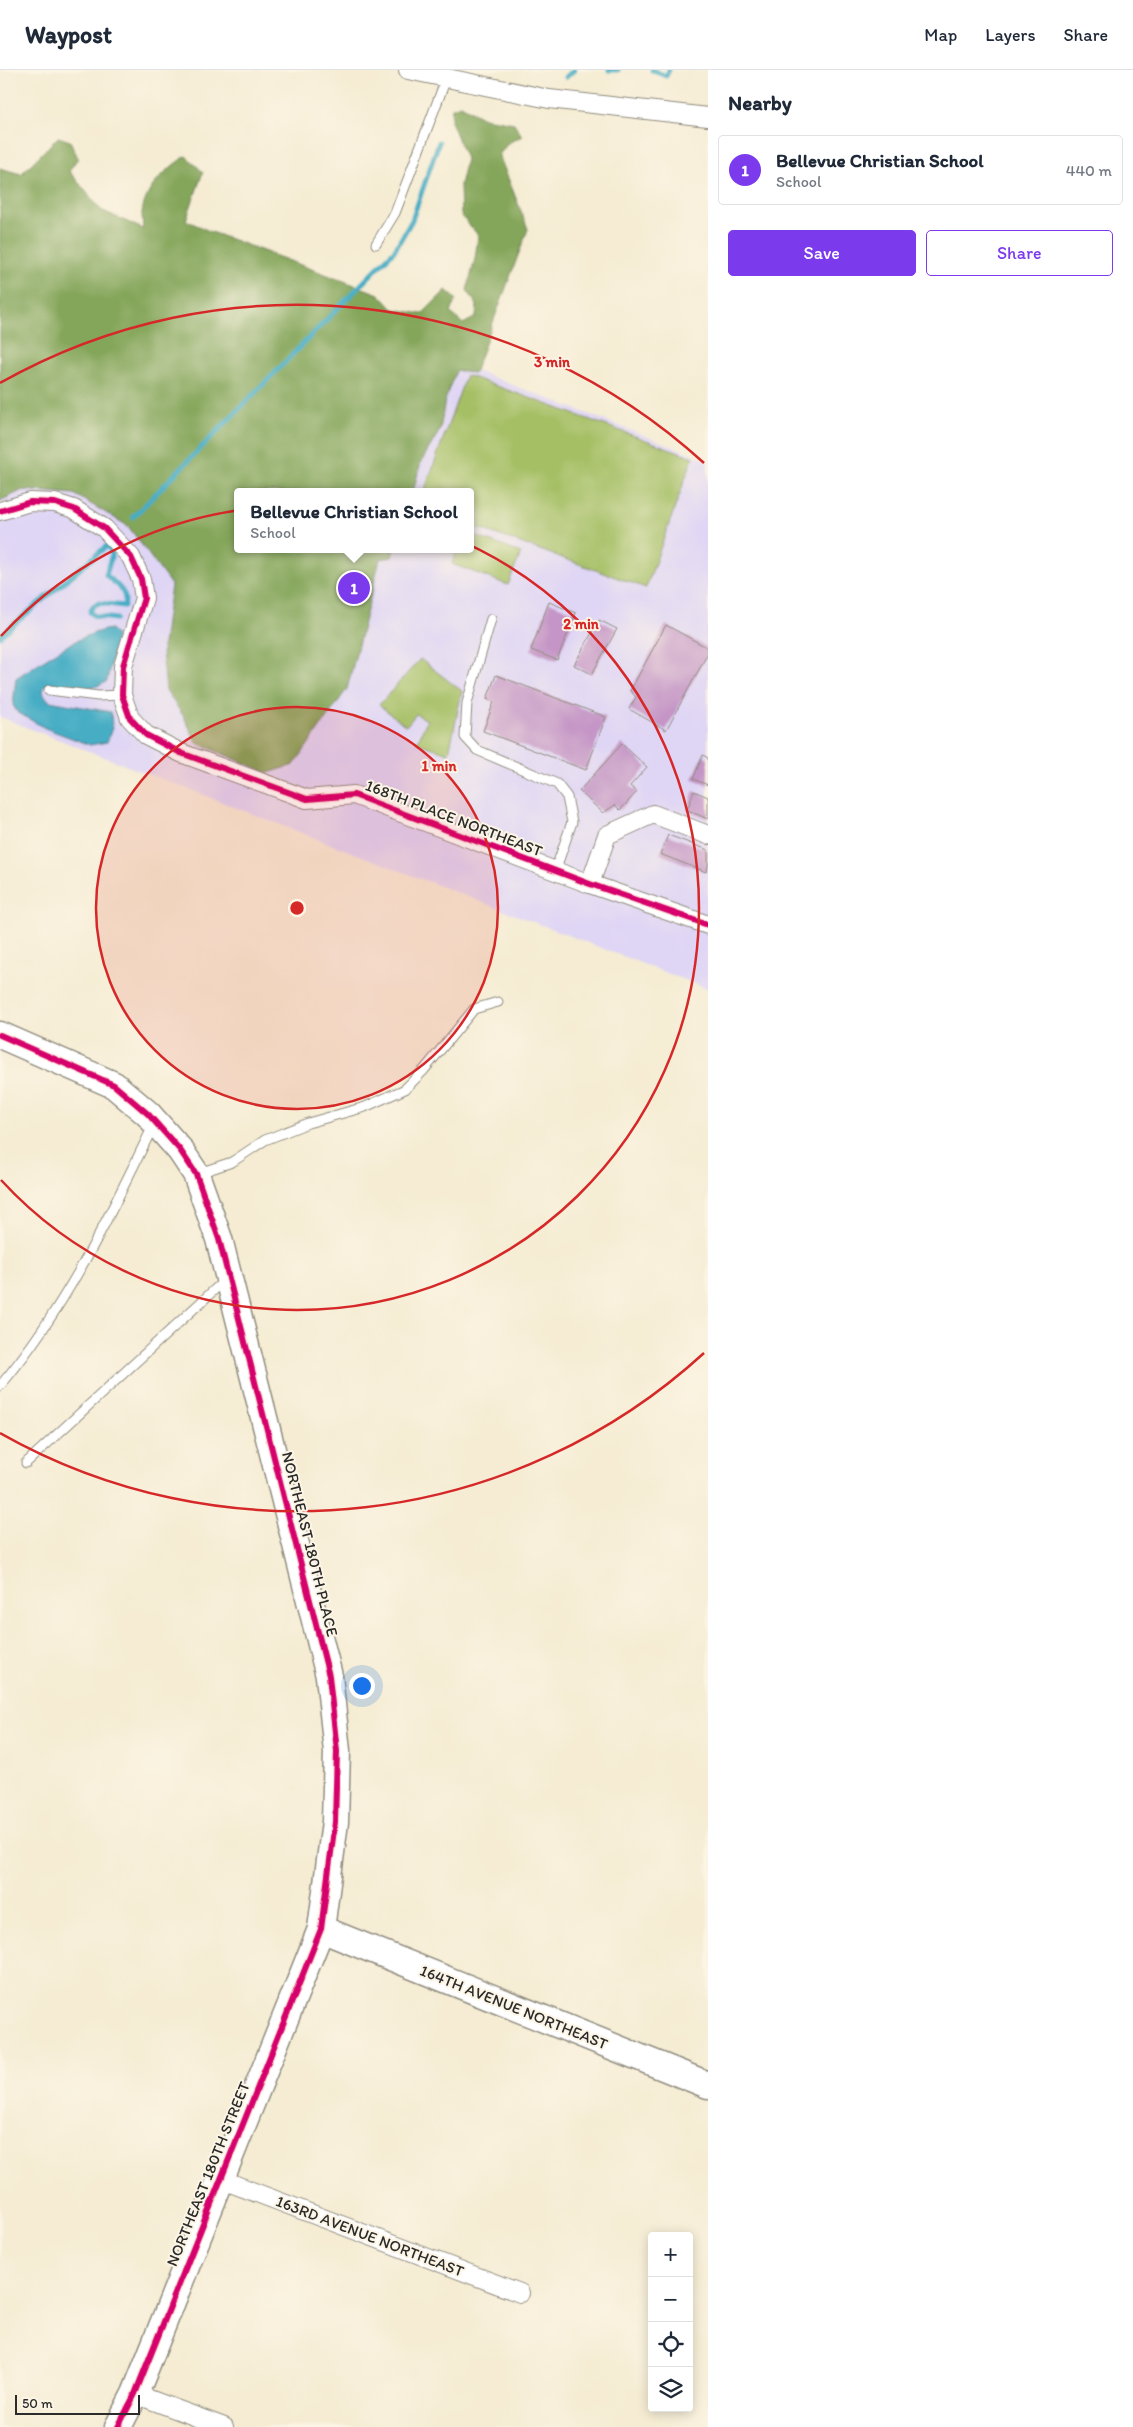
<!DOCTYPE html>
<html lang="en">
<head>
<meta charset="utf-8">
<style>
	:root { --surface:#fff; --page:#f6f6f7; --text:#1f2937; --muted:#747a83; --line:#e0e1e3; --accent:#7c3aed }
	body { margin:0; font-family:Itim,sans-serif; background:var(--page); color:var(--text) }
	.controls { position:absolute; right:15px; bottom:15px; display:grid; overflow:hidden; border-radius:5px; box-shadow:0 2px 12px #0003 }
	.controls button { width:45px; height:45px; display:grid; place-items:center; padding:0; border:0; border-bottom:1px solid var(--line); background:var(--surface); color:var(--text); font:25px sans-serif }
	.scale { position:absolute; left:15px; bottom:12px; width:125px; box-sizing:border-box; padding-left:5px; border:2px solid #2b2b2b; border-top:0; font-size:14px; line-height:18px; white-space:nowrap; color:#2b2b2b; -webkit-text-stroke:4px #fcf5e5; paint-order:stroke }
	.you { position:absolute; left:361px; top:1615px; width:18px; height:18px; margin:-12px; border:4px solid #fff; border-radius:50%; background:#1a73e8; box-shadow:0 0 0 8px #1a73e833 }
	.badge { display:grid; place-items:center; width:32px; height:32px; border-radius:50%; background:var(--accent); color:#fff; font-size:16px; font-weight:700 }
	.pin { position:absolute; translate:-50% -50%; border:2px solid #fff; box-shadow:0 1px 5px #0006 }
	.popup { position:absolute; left:234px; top:418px; width:240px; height:65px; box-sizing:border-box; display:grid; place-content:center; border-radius:5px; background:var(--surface); filter:drop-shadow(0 1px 4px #0005); font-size:16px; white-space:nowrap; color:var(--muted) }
	.popup b { font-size:19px; color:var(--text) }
	.popup::after { content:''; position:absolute; left:50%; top:100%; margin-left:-10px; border:10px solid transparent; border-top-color:var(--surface) }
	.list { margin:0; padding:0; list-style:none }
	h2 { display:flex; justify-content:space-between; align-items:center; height:65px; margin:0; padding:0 20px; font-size:21px }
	h2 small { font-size:16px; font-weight:400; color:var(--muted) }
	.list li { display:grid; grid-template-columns:32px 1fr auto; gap:15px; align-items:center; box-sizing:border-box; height:70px; margin:0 10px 10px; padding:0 10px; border:1px solid var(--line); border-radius:5px }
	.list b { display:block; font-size:19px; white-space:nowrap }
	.list p { margin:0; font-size:16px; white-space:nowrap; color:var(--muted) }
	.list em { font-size:16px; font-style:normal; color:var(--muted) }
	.actions { display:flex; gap:10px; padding:15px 20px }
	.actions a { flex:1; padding:11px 0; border:1px solid var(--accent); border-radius:5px; text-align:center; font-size:18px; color:var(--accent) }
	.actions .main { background:var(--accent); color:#fff }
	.icon { flex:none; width:28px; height:28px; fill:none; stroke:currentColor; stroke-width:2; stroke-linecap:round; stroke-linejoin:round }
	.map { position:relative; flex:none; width:708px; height:2357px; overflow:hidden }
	header { display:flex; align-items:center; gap:30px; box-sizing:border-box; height:70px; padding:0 25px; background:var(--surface); border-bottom:1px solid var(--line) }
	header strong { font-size:24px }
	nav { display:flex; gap:28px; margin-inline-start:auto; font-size:18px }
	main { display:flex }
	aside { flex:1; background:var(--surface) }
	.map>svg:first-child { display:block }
	.built { fill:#dfd5f5; fill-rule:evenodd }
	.green { fill:#a5bf65; stroke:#687548 }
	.forest { fill:#84a65a; stroke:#586842 }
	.water { fill:#46adc5; stroke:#386c78 }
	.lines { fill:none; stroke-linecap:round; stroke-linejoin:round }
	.stream { stroke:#46adc5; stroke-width:5 }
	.building { fill:#c495c6 }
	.lane-casing { stroke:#908c7f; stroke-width:11 }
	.street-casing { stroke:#908c7f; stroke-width:20 }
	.secondary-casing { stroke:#908c7f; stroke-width:29 }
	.lane { stroke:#fff; stroke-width:9 }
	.street { stroke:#fff; stroke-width:18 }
	.secondary { stroke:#fff; stroke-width:26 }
	.cycleway-casing { stroke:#fcf5e5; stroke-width:9 }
	.cycleway { stroke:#d6006c; stroke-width:6 }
	.ring { fill:none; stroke:#d62828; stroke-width:2.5 }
	.labels { text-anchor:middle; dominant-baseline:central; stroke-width:4; stroke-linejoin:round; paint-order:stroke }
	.street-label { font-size:16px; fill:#2b2b2b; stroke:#fcf5e5 }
	.centre { fill:#d62828; stroke:#fcf5e5; stroke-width:2.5 }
	.ring-label { font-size:15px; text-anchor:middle; font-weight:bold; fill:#d62828; stroke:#fcf5e5; stroke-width:4; stroke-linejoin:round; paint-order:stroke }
</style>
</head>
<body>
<header>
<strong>Waypost</strong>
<nav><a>Map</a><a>Layers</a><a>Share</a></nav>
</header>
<main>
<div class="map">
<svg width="708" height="2357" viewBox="0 0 708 2357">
	<rect width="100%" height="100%" fill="#fcf5e5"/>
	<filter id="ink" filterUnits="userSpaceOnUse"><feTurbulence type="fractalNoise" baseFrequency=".02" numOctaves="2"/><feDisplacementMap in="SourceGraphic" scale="10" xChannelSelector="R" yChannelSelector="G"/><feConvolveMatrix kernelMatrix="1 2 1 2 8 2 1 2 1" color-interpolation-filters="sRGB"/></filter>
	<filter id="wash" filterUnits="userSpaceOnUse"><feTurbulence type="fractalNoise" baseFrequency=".0096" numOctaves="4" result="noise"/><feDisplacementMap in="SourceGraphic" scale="20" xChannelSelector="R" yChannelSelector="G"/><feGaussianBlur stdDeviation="1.12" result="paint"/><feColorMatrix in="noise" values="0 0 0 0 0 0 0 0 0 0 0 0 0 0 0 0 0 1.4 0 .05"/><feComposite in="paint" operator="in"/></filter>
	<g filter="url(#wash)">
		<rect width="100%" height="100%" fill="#f5ecd3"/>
		<path class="built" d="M0 118 708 390V919L0 647ZM238 422H470V479H238Z"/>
		<g class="green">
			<polygon points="466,305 693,387 646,518 470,455 470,422 424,422"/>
			<polygon points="470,464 521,483 508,515 452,494 457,479 470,479"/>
			<polygon points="420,589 462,621 449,683 417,673 427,650 416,644 406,656 379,635"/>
		</g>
		<path class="forest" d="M461 35 484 48 514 53 522 66 508 73 499 85 528 159 474 303 456 301 445 330 440 360 421 392 413 422H238V479H394L392 487 380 489 347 619 294 695 268 703 197 673 184 647 166 620 162 582 171 515 128 456 74 424 23 420 0 431V98L21 104 58 67 70 71 78 88 69 101 101 140 143 159C143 154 142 148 142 143 145 118 166 99 186 86L203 102 186 150 209 161 379 224 393 239 422 244 446 220 456 229 451 243 463 254 476 247 477 235 467 220 475 189 478 165 461 145 460 115 466 89 451 51 452 38Z"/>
		<path class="water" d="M111 559 116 566 107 611C90 623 69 616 49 613L44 617 43 623 49 631 111 642 112 658 107 672 90 675 45 658 17 642 13 635 16 608C41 592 82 562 111 559Z"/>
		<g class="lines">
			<g class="stream">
				<polyline points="609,0 618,0"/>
				<polyline points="652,0 666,6 669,0"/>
				<polyline points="566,7 574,0"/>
				<polyline points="133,447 394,181 412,150 439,72"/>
				<path d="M0 566 108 475 112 484 106 505C115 514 129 522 124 536L99 533 93 536 90 542 95 546 116 549"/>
			</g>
		</g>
		<g id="blocks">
			<g class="building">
				<polygon points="549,532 576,543 557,590 531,580"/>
				<polygon points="599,550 617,559 592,604 574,595"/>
				<polygon points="666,555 708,578 708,583 666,660 629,639 636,627 630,621"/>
				<polygon points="496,605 606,647 586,700 483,661 494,632 487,629"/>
				<polygon points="622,674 647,697 630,716 637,722 620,740 615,735 603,743 579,721"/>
				<polygon points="703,685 708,688 708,715 693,709"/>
				<polygon points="694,721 708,727 708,749 687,740"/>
				<polygon points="668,765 708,780 708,796 706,802 660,784"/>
			</g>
		</g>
	</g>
	<g filter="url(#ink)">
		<use href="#blocks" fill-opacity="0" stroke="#908c7f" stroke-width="1"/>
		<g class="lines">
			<g class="lane-casing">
				<g id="lane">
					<polyline points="376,174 395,143 446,9"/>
					<polyline points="491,549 467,633 465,667 477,680 557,714 567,727 572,752 555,801"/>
					<polyline points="49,620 98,626 122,625"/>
					<polyline points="199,1103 232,1092 265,1070 308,1053 365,1037 405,1019 424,1000 474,939 498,932"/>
					<path d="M0 1316C66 1238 110 1145 154 1054"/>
					<polyline points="26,1393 225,1210"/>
				</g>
			</g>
			<g class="street-casing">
				<g id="street">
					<polyline points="408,0 549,29 708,47"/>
					<polyline points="0,441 30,432 55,433 74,439 104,458 131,487 141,509 144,528 123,596 122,625 130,648 146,665 181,683 307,729 354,725 590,814 708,855"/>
					<polyline points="590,814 607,765 653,744 708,765"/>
					<polyline points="220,2109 520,2223"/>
					<polyline points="135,2324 224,2357"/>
				</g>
			</g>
			<g class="secondary-casing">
				<g id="secondary">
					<polyline points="0,965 114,1015 148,1044 180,1080 196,1104 219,1169 329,1606 337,1681 335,1752 321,1859 135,2324 118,2357"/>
					<polyline points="321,1859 708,2015"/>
				</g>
			</g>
			<use href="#lane" class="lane"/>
			<use href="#street" class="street"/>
			<use href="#secondary" class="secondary"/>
			<g class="cycleway-casing">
				<g id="cycleway">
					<polyline points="0,441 30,432 55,433 74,439 104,458 131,487 141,509 144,528 123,596 122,625 130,648 146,665 181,683 307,729 354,725 590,814 708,855"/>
					<polyline points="0,965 114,1015 148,1044 180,1080 196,1104 219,1169 329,1606 337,1681 335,1752 321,1859 135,2324 118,2357"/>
				</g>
			</g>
			<use href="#cycleway" class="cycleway"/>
		</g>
	</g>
	<circle cx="297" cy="838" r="201" fill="#d62828" fill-opacity=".12"/>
	<g class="ring">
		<circle cx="297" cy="838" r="201"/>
		<path d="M1 566A402 402 0 1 1 1 1110"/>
		<path d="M704 1283A603 603 0 0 1 0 1363M0 313A603 603 0 0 1 704 393"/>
	</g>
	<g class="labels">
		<g class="street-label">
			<text transform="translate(454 748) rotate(21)">168TH PLACE NORTHEAST</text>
			<text transform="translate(310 1474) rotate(76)">NORTHEAST 180TH PLACE</text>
			<text transform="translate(514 1937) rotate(22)">164TH AVENUE NORTHEAST</text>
			<text transform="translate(208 2104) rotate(-68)">NORTHEAST 180TH STREET</text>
			<text transform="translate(370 2166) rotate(21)">163RD AVENUE NORTHEAST</text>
		</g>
	</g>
	<circle cx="297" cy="838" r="8" class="centre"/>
	<g class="ring-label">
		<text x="552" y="297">3 min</text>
		<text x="581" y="559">2 min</text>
		<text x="439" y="701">1 min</text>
	</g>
</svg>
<div class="controls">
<button>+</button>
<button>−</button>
<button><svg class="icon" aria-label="locate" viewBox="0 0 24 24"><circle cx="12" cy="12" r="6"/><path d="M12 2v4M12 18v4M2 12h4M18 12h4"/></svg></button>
<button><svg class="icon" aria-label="layers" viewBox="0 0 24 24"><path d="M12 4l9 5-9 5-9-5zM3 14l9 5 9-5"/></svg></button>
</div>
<div class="scale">50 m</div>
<div class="you"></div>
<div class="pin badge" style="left:354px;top:518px">1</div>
<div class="popup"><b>Bellevue Christian School</b>School</div>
</div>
<aside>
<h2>Nearby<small></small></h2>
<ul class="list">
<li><span class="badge">1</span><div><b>Bellevue Christian School</b><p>School</p></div><em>440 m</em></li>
</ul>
<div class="actions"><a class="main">Save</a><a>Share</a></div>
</aside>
</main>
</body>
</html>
